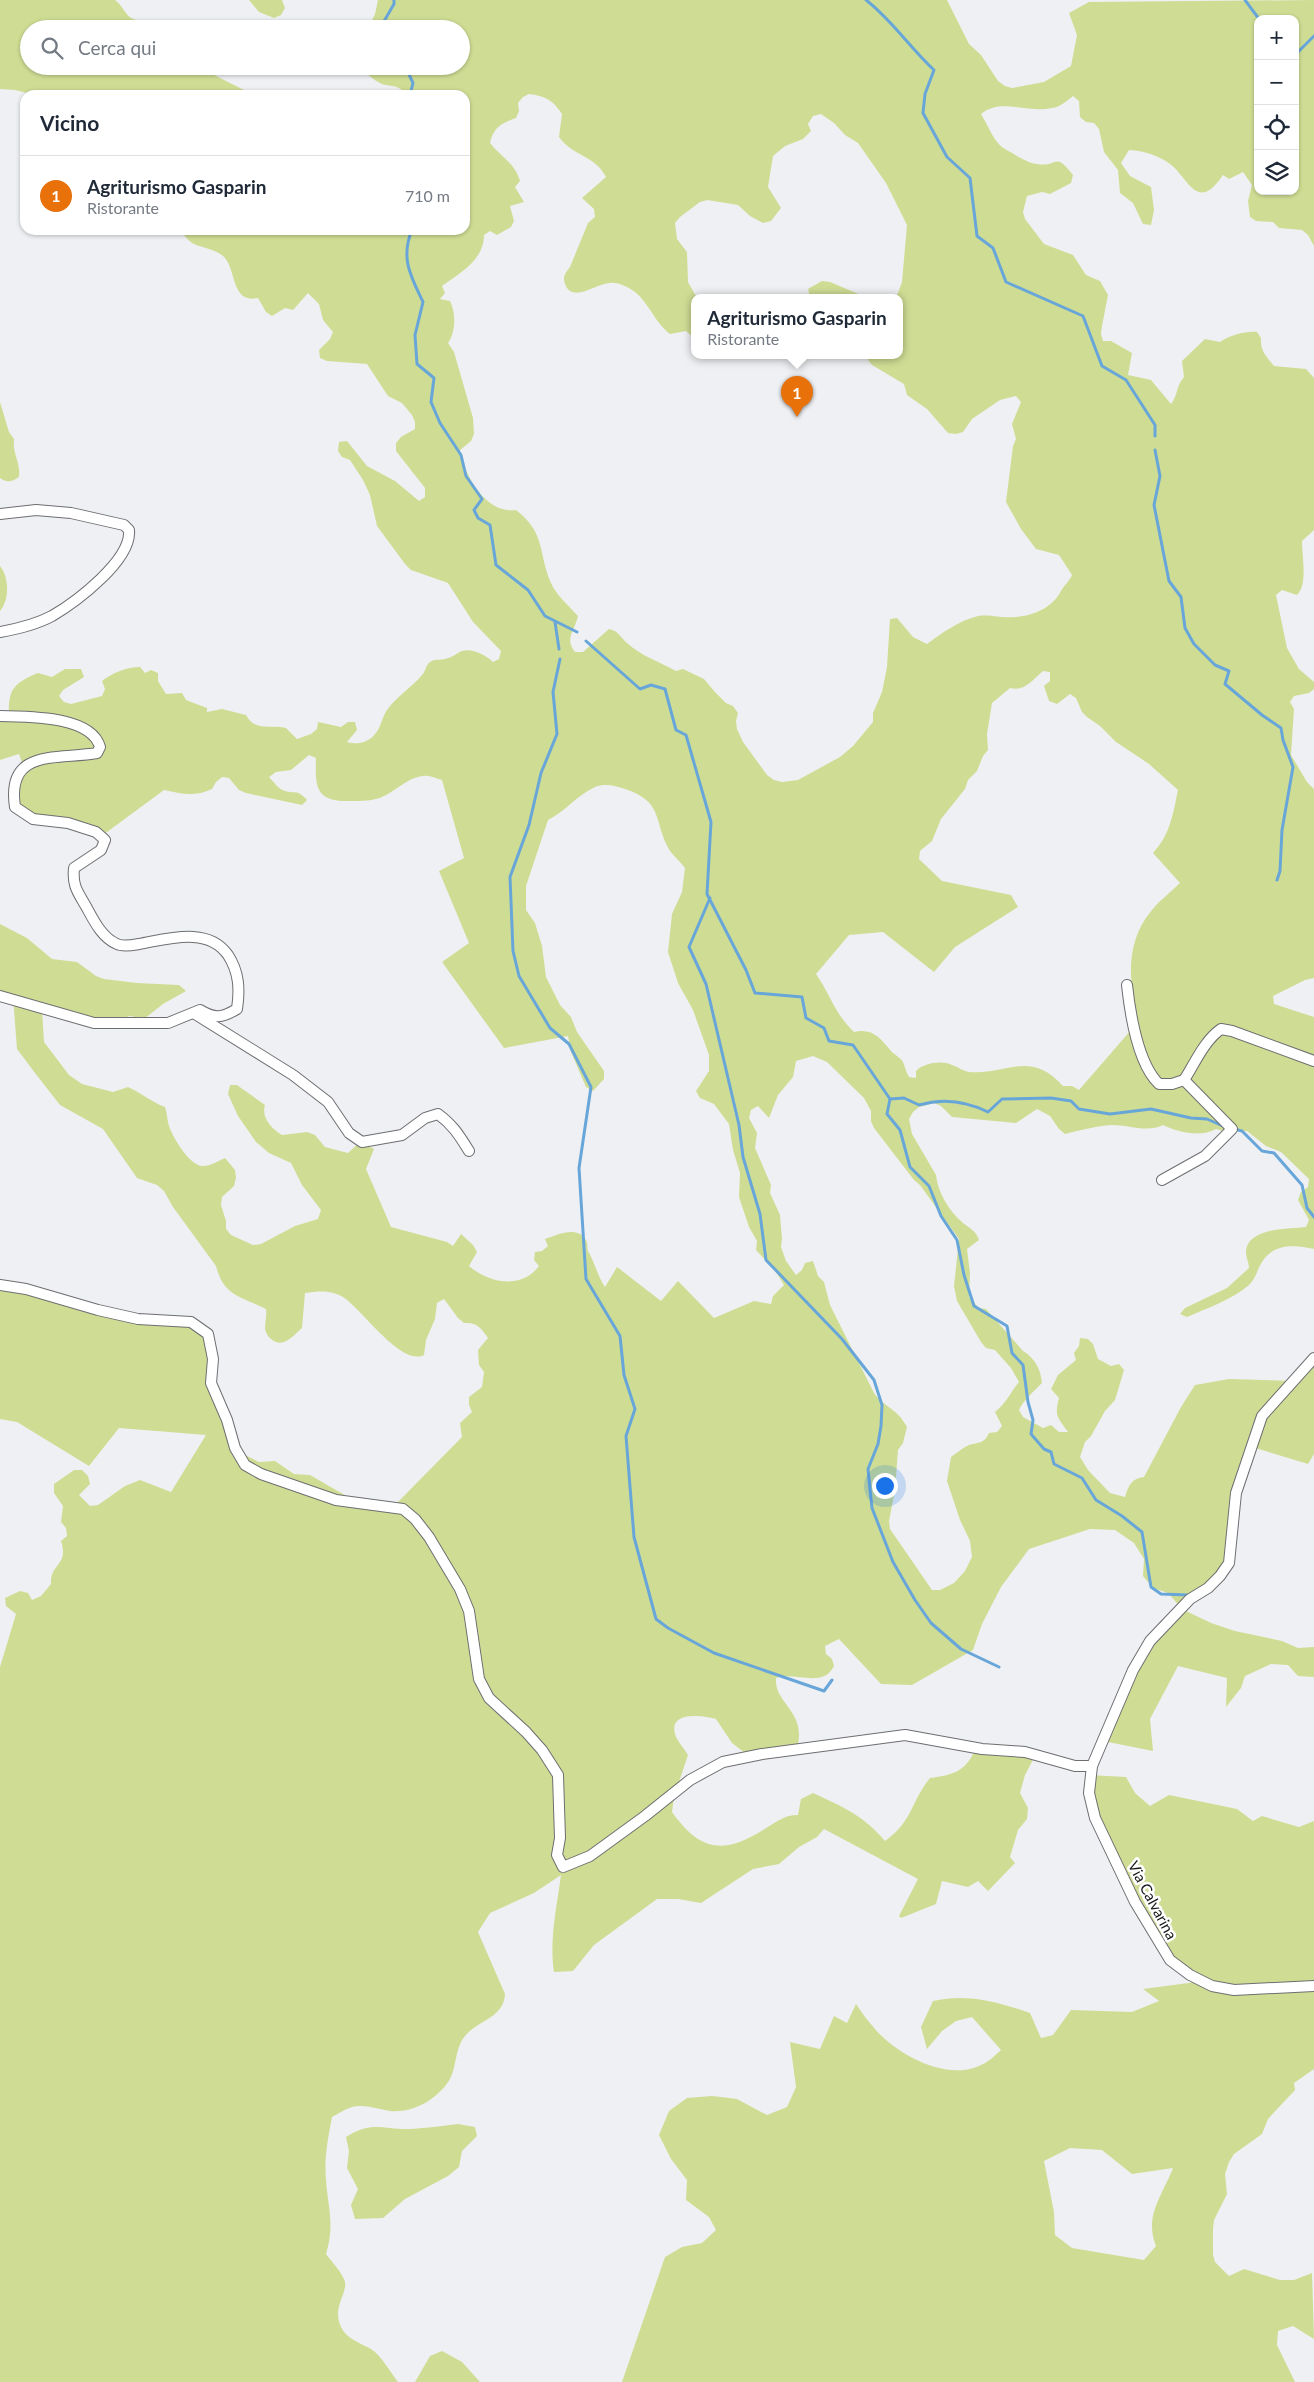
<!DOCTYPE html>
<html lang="it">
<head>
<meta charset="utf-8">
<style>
	:root { --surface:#fff; --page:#f2f2f3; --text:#1f2937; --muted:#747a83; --line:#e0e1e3; --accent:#111827 }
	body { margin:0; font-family:Lato,sans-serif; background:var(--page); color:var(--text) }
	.controls { position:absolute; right:15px; top:15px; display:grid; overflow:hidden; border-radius:10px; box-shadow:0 1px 4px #0004 }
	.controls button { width:45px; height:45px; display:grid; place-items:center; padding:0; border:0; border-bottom:1px solid var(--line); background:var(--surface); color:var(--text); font:25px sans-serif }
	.you { position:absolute; left:884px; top:1485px; width:18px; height:18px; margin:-12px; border:4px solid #fff; border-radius:50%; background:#1a73e8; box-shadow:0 0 0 8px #1a73e833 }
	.badge { display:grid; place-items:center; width:32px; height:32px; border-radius:50%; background:var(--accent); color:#fff; font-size:16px; font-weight:700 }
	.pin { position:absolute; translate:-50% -41px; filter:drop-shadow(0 1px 2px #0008) }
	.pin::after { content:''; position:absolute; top:26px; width:18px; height:15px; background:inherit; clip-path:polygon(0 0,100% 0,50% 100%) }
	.popup { position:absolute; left:691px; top:294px; width:212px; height:65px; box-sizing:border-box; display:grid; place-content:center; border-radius:10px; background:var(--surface); filter:drop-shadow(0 1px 4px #0005); font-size:16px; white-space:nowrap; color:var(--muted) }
	.popup b { font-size:19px; color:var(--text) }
	.popup::after { content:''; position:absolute; left:50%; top:100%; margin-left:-10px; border:10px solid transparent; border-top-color:var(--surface) }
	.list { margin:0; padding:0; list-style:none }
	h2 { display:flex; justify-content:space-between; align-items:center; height:65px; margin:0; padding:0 20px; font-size:21px }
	h2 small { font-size:16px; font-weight:400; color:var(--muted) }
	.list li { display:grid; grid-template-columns:32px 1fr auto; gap:15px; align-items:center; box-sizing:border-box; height:80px; padding:0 20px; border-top:1px solid var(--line) }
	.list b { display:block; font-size:19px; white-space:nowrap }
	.list p { margin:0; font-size:16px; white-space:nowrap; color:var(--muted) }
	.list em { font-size:16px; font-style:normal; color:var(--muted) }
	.icon { flex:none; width:28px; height:28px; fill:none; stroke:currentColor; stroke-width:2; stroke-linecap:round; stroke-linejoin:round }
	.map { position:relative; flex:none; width:1314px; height:2382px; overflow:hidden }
	.search { position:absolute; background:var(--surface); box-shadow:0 1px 4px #0004; left:20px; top:20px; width:450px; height:55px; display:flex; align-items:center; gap:12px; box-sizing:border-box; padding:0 18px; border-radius:28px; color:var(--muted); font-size:19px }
	.panel { position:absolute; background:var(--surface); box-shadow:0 1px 4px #0004; left:20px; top:90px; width:450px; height:145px; border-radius:15px }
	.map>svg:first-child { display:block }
	.green { fill:#cfdd94; fill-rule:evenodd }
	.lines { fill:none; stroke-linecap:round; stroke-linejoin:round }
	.stream { stroke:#68a6d9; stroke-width:3 }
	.minor-casing { stroke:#6d6e71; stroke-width:12 }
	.minor { stroke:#fff; stroke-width:10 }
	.labels { text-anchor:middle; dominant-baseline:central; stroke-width:5; stroke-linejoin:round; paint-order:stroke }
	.street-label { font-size:15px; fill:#171819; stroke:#fff }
</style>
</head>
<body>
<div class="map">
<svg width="1314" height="2382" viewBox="0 0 1314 2382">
	<rect width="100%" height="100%" fill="#eff0f3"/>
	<g class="green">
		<path d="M0 0H115C122 5 125 14 131 18 139 22 146 22 153 29H29V66H206L216 76 244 90 247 95H35L15 90 0 89Z"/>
		<polygon points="249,0 282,0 285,8 281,15 274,18 259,12"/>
		<path d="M378 0H947L969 44 981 55 998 81 1005 86 1012 88 1044 82 1071 66 1077 35 1069 13 1089 2 1314 0V246L1308 235 1302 230 1279 228 1273 222 1256 221 1250 217 1248 201 1252 185 1243 172 1229 179 1223 175C1197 214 1188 177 1170 164 1158 155 1144 151 1129 150L1121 163 1130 176 1151 187 1154 210 1151 225 1143 224 1133 203 1120 193 1118 170 1104 152 1099 129 1094 123 1086 122 1080 117 1079 101 1073 96C1067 101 1060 107 1052 108 1028 114 1001 97 981 114 988 125 994 143 1005 149 1014 154 1027 163 1037 164 1058 168 1054 150 1073 175L1071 183 1050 194 1042 192 1027 196 1023 212 1025 219 1044 244 1073 255 1086 275 1100 281 1108 295 1102 326 1101 334 1103 341H1111L1132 353 1128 375 1151 380 1171 404C1178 395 1176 386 1184 377L1182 361 1205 339 1220 342C1230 335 1246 331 1257 332L1261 338C1260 351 1267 357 1274 366L1306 369 1314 378V530L1302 541C1302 557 1308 585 1297 595L1282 590 1276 595 1287 648 1299 669 1314 682V689L1309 693 1294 696 1290 702 1294 709 1291 755 1307 782 1314 789V978L1305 980 1273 996 1274 1004 1314 1017V1249C1295 1245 1274 1243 1262 1262 1257 1270 1256 1278 1249 1285 1232 1300 1207 1308 1187 1317L1180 1314 1185 1308 1227 1288 1249 1268C1249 1263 1246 1257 1246 1253 1246 1227 1290 1229 1306 1227L1309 1220 1298 1200 1301 1192 1308 1187 1309 1179 1281 1152 1266 1146 1247 1131H1223L1216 1129C1200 1138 1178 1132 1163 1125 1148 1133 1129 1125 1112 1125 1096 1126 1081 1130 1065 1134L1059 1129 1050 1116 1037 1109 1016 1123 952 1117 941 1106 934 1103 919 1107 913 1112 909 1119 912 1134 936 1175C938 1193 949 1211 963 1223 971 1229 976 1231 979 1240L967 1249 970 1273 969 1297 979 1308 986 1309 1023 1351C1035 1358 1041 1370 1042 1383 1036 1389 1022 1402 1019 1410L1023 1417 1043 1428 1051 1425 1059 1432H1068C1058 1417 1054 1417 1059 1398L1051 1389 1058 1375 1076 1360 1074 1353 1079 1346 1080 1338 1088 1339 1093 1344 1098 1359 1111 1366 1119 1364 1124 1370 1115 1400 1105 1411 1091 1436 1085 1442 1080 1457 1088 1470 1110 1493 1125 1497C1128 1486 1132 1478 1144 1477L1181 1407 1195 1385 1229 1379 1294 1381 1314 1358V1454L1308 1464 1252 1447 1235 1495 1229 1564 1184 1610 1211 1623 1235 1631 1282 1641 1298 1648 1314 1647V1677L1298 1676 1288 1665 1271 1664 1245 1676 1241 1688 1226 1707 1227 1678 1178 1666 1150 1719 1153 1751 1108 1742 1121 1699 1147 1649 1183 1610 1168 1593 1153 1588 1143 1576 1144 1559 1134 1543 1115 1530 1090 1529 1029 1549 1001 1587 982 1624 973 1650 912 1685 881 1684 839 1639 825 1646 826 1654 832 1659 834 1666C823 1689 795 1671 776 1678 774 1703 805 1711 798 1744L787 1753 753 1759 732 1743 716 1719C704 1716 669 1710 675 1734 677 1741 684 1748 688 1755L674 1797 672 1812C700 1851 723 1855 763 1830 775 1823 783 1815 798 1815L801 1799 813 1793C843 1807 863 1815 885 1841 913 1821 910 1803 930 1778 953 1775 965 1772 975 1750L1035 1756 1025 1775 1020 1793 1028 1808 1027 1819 1018 1830 1010 1857 1015 1863 988 1891 978 1881 968 1887 942 1881 936 1904 901 1918 899 1916 918 1879 824 1829 817 1837 799 1847 779 1864 753 1869 701 1903 678 1899H657L594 1945 573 1971 554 1972C549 1940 557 1906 561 1875L534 1893 490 1913 478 1932 505 1994C504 2018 478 2020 465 2036 453 2051 458 2071 446 2085 432 2102 412 2113 390 2111 377 2109 365 2104 352 2107 345 2109 338 2114 332 2117 328 2138 324 2158 326 2180 328 2208 335 2224 326 2254 331 2261 340 2270 344 2279 350 2292 331 2306 341 2327 347 2339 360 2343 371 2349 382 2356 390 2372 398 2382H0V1667L16 1614 6 1606 5 1598 20 1591 28 1593 32 1600 41 1596 51 1584C50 1563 69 1566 61 1541L67 1536 66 1528 61 1522 63 1506 54 1493V1484L74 1470H82L88 1476 90 1484 79 1495 90 1506 98 1505 125 1486 140 1480 171 1492 206 1435 119 1428 89 1466 17 1422 0 1419V1280L63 1294 104 1310 134 1315 193 1320 207 1334 211 1364 238 1456 245 1455 259 1462 275 1461 294 1474 310 1475 348 1497 395 1505 462 1437 460 1423 472 1412 469 1405V1397L482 1387 484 1372 479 1365 478 1350 488 1338C481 1328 477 1322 464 1323L458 1318 444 1299 437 1303 435 1319 426 1340 424 1355C401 1367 361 1308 343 1297 331 1290 319 1291 305 1293L302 1328C293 1336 283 1349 271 1339 268 1337 266 1333 265 1329 265 1322 267 1316 266 1309 241 1296 224 1297 216 1266L173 1207 164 1191 157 1185 137 1178 103 1129 60 1105 35 1073 17 1049 13 997H0V924L27 938 52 959 77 962 96 976 104 979 137 983 179 985 186 991 163 1004 144 1019 130 1016 107 1023 42 1010 44 1042 69 1075 82 1084 113 1092 128 1087C142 1093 151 1102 165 1107 167 1113 167 1117 168 1122 170 1134 190 1167 203 1166 211 1166 218 1161 225 1158L235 1170 236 1178 234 1186 222 1197 221 1205 226 1221V1229L231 1235 253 1245 261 1244 295 1226 318 1219 321 1210 302 1185 291 1163 269 1153 256 1142 238 1116 228 1094 230 1085H237L265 1105C261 1118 272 1129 282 1135L307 1132 315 1135 325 1147 348 1153 360 1142 374 1149 366 1169 391 1227 447 1242 453 1246 461 1234 473 1245 477 1252 469 1266C489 1283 521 1290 539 1266L534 1260 535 1252 542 1251 548 1246 545 1239C557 1235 577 1225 586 1240 588 1243 587 1247 588 1251 595 1263 597 1275 605 1287L617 1267 661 1301 678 1281 714 1318 754 1301 771 1304 773 1296 784 1285 776 1272 756 1250 757 1241 749 1227 739 1197 740 1173 733 1150 729 1124 714 1104 700 1098 696 1091 709 1071V1055L693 1010 678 983 668 952 672 914 682 892 685 868C681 862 674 857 670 851 653 823 665 802 625 789 615 786 606 783 595 787 577 795 565 812 548 820L526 886V910L535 923 542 946 546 977 560 1005 571 1017 577 1032 604 1071V1079L593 1091 586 1087 571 1052 568 1036 504 1048 442 962 469 943 439 871 464 858 442 780C437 779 429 775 424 776 408 777 396 791 382 797 373 801 362 801 352 801 316 802 315 789 316 758L309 755 291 770 276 772 269 777C274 782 278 789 285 791 296 794 297 789 307 800L302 805 246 793 239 790 229 778 222 777 216 782 212 789C195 797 182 794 164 790L103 835 37 817 12 799 25 771 19 754 0 760V716L9 717C8 690 12 684 38 673L52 677 65 669H81L84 677 63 690 59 696 64 702 71 704 102 696 105 689 102 681C112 673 127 667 140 667L145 673 151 670 158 673V681L166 694 182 693 186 700 207 708V712L222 709 246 715C255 732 271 724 286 728L297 739 311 734 317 729 318 722 341 727 348 722H355L357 730 347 742C357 745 368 743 375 734 381 728 382 717 387 710 397 696 411 688 422 675 426 671 425 666 430 662 436 658 442 661 448 658 453 657 457 653 462 651 472 648 486 655 493 662L499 659 501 651 473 622 448 583 411 570 405 564 377 526 370 495 363 480 350 460 342 457 338 451 339 442 347 441 367 466 395 481 419 501 425 497V488L396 451V443L401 437 415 429V422L412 415 402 403 388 396 367 364 327 361 320 358 319 350 330 339 333 332 323 320 319 304 308 293 293 310 285 308 272 316 266 312 258 298C230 304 237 268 223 256 215 249 203 248 194 244 188 241 184 235 180 230H465V95H406C399 84 392 87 382 84 373 80 366 73 360 66H461V29H368L375 14ZM1258 19H1295V191H1258ZM529 94C545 96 553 100 562 114L559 137C572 156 595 155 606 177L582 198 594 209 595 217 588 223 570 267C566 272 562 277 565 284 572 304 597 283 610 283 616 282 626 286 632 290 648 300 654 322 670 334L686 331 694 338V298H697L688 282 687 252 677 239 675 223 680 217 700 202 707 200 738 205 750 216 763 223 771 221 781 208 768 187 773 156 785 146 803 139 811 131 808 124 813 116 821 114 834 123 845 135 858 143 886 183 907 225 902 282 896 298H900V356H865L872 365 904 384 907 395 927 409 948 433 956 434 963 432 972 419 1000 400 1016 396 1021 402 1012 424 1016 439 1013 446 1006 502 1021 529 1036 549 1059 555 1072 575C1069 582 1064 585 1061 591 1050 612 1024 619 1001 617 993 616 987 615 978 616 960 620 942 633 927 644L913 637 897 618 890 619 887 667 882 692 873 713V722L853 746 840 757 798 780 782 782 774 780 767 775 743 742 737 729 736 721 738 713 733 706 726 703 715 692 704 679 683 669 676 671C660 662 641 656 627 643 620 637 619 631 609 629L583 652H575C564 639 575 630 578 616 569 606 556 595 551 583 538 553 546 533 516 510 485 514 466 476 459 451L471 441 474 434 473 418 454 352 448 343C456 332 456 313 450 301L440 299 445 293 442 286C460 273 484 260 484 235L490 231 497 235 511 227 514 221 510 206 524 202 515 187 520 181C515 163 501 157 490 143 493 128 501 123 516 118L519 111 518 103 523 97ZM1043 671 1050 672V681L1044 686 1049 701 1057 704 1070 694 1076 698 1082 712 1087 717 1100 726 1116 742 1149 764 1178 790C1173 814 1170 835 1153 853L1180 883C1171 892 1160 900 1152 910 1124 943 1129 983 1138 1022L1079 1090 1072 1086H1063C1030 1049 1008 1075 969 1072 963 1071 958 1067 952 1065 941 1060 924 1063 916 1071V1078L909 1077C906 1072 905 1067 903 1062 900 1057 895 1055 891 1051 880 1038 873 1028 854 1032 835 1014 831 996 816 974L849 935 883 932 934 972 955 947 1018 907 1011 895 942 881 919 859 920 851 932 841 941 819 965 789 968 780 977 771 983 756 988 750 987 734 992 703 1010 688C1025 692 1032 680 1043 671ZM813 1056 827 1062 864 1098 871 1111V1121L874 1128 914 1180 920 1185 959 1239 954 1286 957 1301 981 1342 986 1348 995 1350 1011 1368 1019 1382C1010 1393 1007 1402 995 1412L1002 1426 997 1432 989 1433C984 1444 979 1442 969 1445 962 1448 957 1453 951 1457L947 1481 960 1520 970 1541 972 1557 965 1571 954 1583 940 1590H932L890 1529 889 1521 895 1490 898 1450 903 1443 907 1427C897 1408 885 1408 874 1393L830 1305 824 1282 818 1276 813 1261 805 1263 802 1270 796 1275 786 1261 781 1247 782 1239 780 1215 770 1193 771 1185 755 1148 757 1133 749 1118 751 1110 758 1106 769 1118 778 1095 793 1077 796 1061Z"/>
		<polygon points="822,281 830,282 868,298 810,297 808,289"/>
		<path d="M0 402 9 432 14 439C12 453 21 463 19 477 12 482 7 483 0 478Z"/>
		<path d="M0 566C9 577 10 599 0 611Z"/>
		<path d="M1089 1775 1126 1777 1135 1793 1150 1806 1169 1795 1237 1809 1253 1821 1262 1816 1299 1827 1314 1821V2069L1294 2083 1295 2090 1268 2119 1262 2134 1234 2154 1229 2162 1225 2174 1227 2194 1214 2220 1213 2229V2255L1215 2262 1229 2276 1244 2269 1280 2280H1294L1312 2273 1314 2339 1293 2326 1278 2331 1277 2345 1295 2382H622L665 2257 682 2247 702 2243 716 2230 709 2217 686 2200 687 2180 671 2159 659 2135 669 2111 687 2098 712 2096 737 2099 767 2115 787 2107 796 2087 790 2042 820 2049 834 2016 847 2023 856 2004C862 2013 868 2021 875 2029 897 2055 949 2083 983 2064 990 2061 996 2054 1001 2050L972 2017 956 2021 942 2031 927 2049 921 2027 933 2001C967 1993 998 2002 1030 2013L1041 2038 1053 2035 1071 2010 1132 2012 1159 2001 1143 1989 1196 1982 1161 1951 1104 1843ZM1070 2148 1102 2150 1132 2174 1173 2168C1162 2196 1144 2216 1156 2246L1144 2260 1072 2248 1055 2235 1054 2212 1044 2161Z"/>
		<path d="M458 2124 475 2127 477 2136 462 2151 459 2167 448 2176 405 2199 383 2218 355 2219 351 2205 358 2189 347 2168 349 2151 346 2137C373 2120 383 2130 411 2129 426 2128 442 2126 458 2124Z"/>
		<polygon points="442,2351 462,2362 480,2382 415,2382 430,2356"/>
	</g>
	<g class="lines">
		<g class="stream">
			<path d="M866 0C892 20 910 48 934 70L925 94 923 113 947 157 970 178 977 236 993 248 1006 282 1083 316 1102 366 1126 380 1155 425V436"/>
			<polyline points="1245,0 1259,19"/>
			<polyline points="385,29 383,23 394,4 394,0"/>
			<polyline points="1295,55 1314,36"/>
			<polyline points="397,66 407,70 413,83 410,95"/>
			<path d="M412 230C400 258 411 277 423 302L415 335 417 364 434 378 431 402 440 423 461 455 466 476 482 499 474 510 478 518 490 525 496 565 528 590 545 616 577 632"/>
			<polyline points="1155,450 1160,476 1154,505 1169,581 1181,597 1185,628 1194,644 1215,665 1229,671 1225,684 1262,715 1281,728 1283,740 1293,767 1282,830 1280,871 1277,880"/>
			<polyline points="555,622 559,649"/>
			<polyline points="586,641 640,689 651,685 665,689 676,730 686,735 711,822 707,894 746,970 755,993 802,997 806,1018 824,1028 829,1041 853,1045 890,1099 887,1114 900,1130 910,1167 929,1186 941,1216 957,1240 964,1275 974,1306 1007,1326 1012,1353 1023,1365 1028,1402 1033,1420 1031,1434 1044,1449 1051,1452 1054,1464 1082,1478 1096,1500 1122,1516 1142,1532 1151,1587 1161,1594 1188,1595"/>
			<polyline points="560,659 553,692 557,734 541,773 529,825 510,877 513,951 519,976 550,1028 569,1044 591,1087 579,1168 586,1279 620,1336 624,1375 635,1409 626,1436 634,1537 656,1619 668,1628 714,1653 824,1691 832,1680"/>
			<polyline points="710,898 689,947 706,984 739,1125 743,1157 760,1214 766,1260 842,1339 874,1380 882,1405 881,1426 878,1444 868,1469 870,1489 872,1508 893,1562 915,1600 931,1623 961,1649 999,1667"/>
			<path d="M890 1099 904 1098 919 1105C943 1098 966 1101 988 1112L1002 1099 1051 1098 1071 1101 1079 1109 1110 1114 1151 1109 1191 1118 1207 1119 1223 1126"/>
			<polyline points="1234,1129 1242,1131 1262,1151 1274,1153 1302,1185 1307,1208 1314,1217"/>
		</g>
		<g class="minor-casing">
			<g id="minor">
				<path d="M0 514 36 510 71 513 124 525 129 530C132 560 76 602 52 616 37 624 17 629 0 632"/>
				<path d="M0 716C27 717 91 715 100 747L97 753C57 760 6 748 15 807L33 819 68 823 96 832 105 840 101 850 74 868C72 888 79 893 88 910 95 923 103 938 117 944 123 947 133 945 139 944 168 939 208 926 228 955 239 972 240 989 237 1009 222 1018 215 1019 200 1010L168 1023H94L0 996"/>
				<path d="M1127 985C1130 1013 1138 1064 1159 1084H1172L1184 1080 1232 1129 1205 1156 1162 1180"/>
				<path d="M195 1014 293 1075 328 1102 349 1133 362 1142 402 1135 425 1118 438 1114C453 1125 459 1135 469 1151"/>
				<path d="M1184 1080C1195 1063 1204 1041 1221 1029L1232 1031 1314 1061"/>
				<polyline points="0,1285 26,1289 98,1310 138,1319 191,1322 208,1334 213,1359 211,1383 227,1420 235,1448 245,1465 261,1474 336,1500 403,1509 415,1519 429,1537 460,1589 469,1611 479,1679 489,1698 526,1732 542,1750 558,1775 560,1838 557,1855 563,1867 590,1856 645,1816 690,1780 723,1762 762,1754 905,1735 982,1749 1025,1752 1075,1766 1092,1766"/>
				<polyline points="1314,1358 1262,1416 1236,1493 1229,1563 1220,1576 1208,1588 1190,1599 1150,1641 1133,1670 1092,1766 1089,1793 1095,1818 1135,1902 1170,1960 1190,1975 1212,1986 1234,1990 1314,1986"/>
			</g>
		</g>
		<use href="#minor" class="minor"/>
	</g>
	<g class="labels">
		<g class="street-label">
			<text transform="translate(1153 1900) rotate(62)">Via Calvarina</text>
		</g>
	</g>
</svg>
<div class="controls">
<button>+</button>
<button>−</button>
<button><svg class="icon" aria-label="locate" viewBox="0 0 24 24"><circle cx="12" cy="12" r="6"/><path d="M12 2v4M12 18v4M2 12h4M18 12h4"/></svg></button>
<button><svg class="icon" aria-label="layers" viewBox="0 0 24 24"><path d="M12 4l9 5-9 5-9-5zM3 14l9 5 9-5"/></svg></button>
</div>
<div class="you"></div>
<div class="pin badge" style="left:797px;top:417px;background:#e8710a">1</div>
<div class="popup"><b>Agriturismo Gasparin</b>Ristorante</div>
<div class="search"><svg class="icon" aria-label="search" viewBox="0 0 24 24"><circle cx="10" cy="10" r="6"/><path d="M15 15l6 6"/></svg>Cerca qui</div>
<section class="panel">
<h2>Vicino<small></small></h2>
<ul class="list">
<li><span class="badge" style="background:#e8710a">1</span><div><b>Agriturismo Gasparin</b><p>Ristorante</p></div><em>710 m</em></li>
</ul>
</section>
</div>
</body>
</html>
